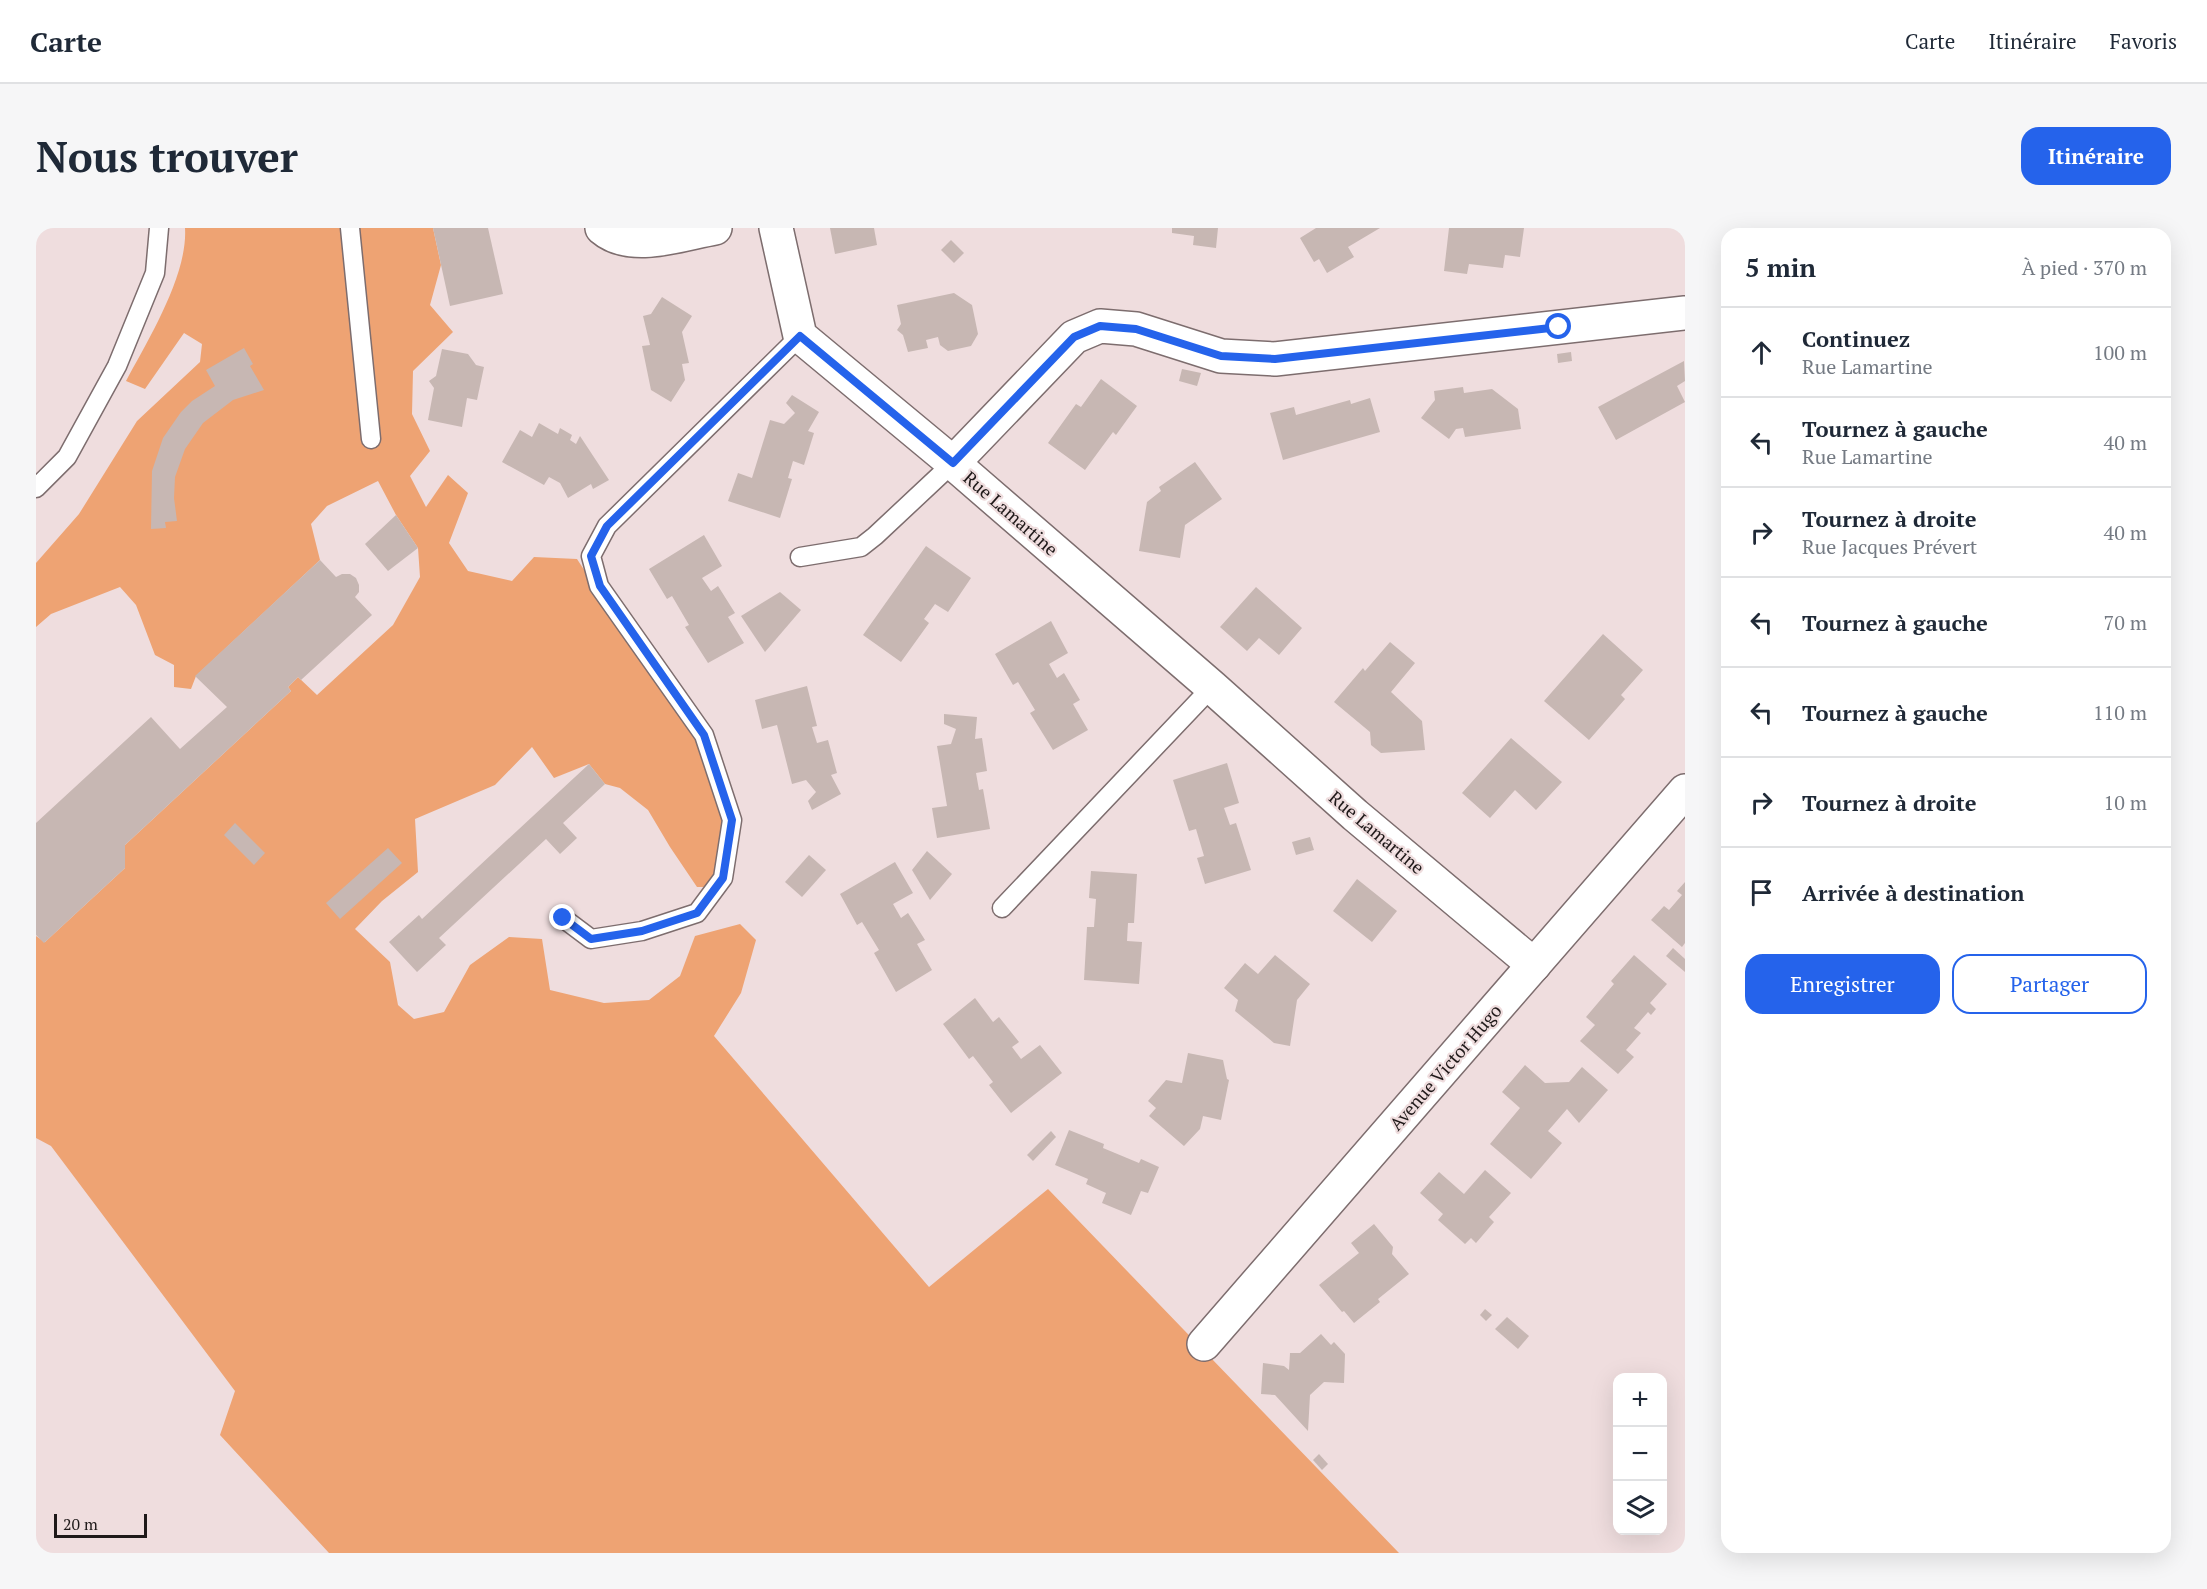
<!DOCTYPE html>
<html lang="fr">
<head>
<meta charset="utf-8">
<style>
	:root { --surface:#fff; --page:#f6f6f7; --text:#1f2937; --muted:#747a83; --line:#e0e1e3; --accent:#2563eb }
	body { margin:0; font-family:"PT Serif",serif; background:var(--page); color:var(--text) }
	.controls { position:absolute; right:18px; bottom:18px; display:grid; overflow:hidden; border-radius:12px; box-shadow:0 6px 24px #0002 }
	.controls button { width:54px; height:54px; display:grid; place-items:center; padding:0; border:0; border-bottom:2px solid var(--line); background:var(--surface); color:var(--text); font:30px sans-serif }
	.scale { position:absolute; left:18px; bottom:15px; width:93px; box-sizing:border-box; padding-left:6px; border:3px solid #1f1919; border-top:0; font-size:16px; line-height:21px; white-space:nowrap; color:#1f1919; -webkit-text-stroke:4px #efddde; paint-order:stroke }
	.stop { position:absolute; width:18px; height:18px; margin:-14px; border:4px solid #2563eb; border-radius:50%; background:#fff }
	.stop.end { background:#2563eb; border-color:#fff; box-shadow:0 2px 6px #0008 }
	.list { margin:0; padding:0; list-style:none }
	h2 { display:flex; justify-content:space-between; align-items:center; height:78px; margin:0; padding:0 24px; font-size:26px }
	h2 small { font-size:20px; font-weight:400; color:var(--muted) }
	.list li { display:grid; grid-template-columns:39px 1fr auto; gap:18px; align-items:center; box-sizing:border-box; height:90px; padding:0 24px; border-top:2px solid var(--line) }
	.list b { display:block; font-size:22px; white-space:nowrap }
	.list p { margin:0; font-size:20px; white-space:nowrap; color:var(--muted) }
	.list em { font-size:20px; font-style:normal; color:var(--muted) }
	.actions { display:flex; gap:12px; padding:18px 24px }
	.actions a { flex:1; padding:14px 0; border:2px solid var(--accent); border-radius:18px; text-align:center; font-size:21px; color:var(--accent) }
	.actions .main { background:var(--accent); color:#fff }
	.icon { flex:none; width:33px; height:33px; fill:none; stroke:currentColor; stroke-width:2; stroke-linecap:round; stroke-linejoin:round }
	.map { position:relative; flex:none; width:1649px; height:1325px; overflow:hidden; border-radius:18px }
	header { display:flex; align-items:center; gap:36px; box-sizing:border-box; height:84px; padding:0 30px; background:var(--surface); border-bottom:2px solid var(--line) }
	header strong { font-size:28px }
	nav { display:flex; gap:33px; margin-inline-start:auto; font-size:21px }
	.intro { display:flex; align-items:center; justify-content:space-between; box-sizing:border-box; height:144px; padding:0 36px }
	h1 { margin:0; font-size:42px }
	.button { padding:15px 27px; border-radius:18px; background:var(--accent); color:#fff; font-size:21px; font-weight:700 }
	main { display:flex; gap:36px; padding:0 36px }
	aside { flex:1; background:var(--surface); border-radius:18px; box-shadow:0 6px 24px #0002 }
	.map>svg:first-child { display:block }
	.green { fill:#eea373 }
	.building { fill:#c7b7b3 }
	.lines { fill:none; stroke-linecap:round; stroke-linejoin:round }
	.service-casing { stroke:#7d6d6e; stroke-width:21 }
	.minor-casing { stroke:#7d6d6e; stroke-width:36 }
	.service { stroke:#fff; stroke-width:18 }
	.minor { stroke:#fff; stroke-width:33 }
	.route { stroke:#2563eb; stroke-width:8 }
	.labels { text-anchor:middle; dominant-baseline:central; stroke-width:4.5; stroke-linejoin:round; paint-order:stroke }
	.street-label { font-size:18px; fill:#1f1919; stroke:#efddde }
</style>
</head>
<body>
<header>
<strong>Carte</strong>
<nav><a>Carte</a><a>Itinéraire</a><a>Favoris</a></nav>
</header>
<div class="intro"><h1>Nous trouver</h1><a class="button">Itinéraire</a></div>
<main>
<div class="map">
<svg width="1649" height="1325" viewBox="0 0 1649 1325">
	<rect width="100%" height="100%" fill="#efddde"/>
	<path class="green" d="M149 0H397L405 37 394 77 417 104 377 143 376 186 394 223 374 248 390 279 412 247 432 265 413 315 432 343 476 353 498 329 541 331 577 386 645 475 692 589 686 659H661L634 619 612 582 584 560 569 556 553 536 518 550 496 519 459 557 379 591 382 644 346 673 319 701 354 734 362 777 378 791 408 784 434 737 473 709 506 711 514 762 568 775 613 772 644 748 659 708 704 696 720 712 705 765 678 808 893 1059 1012 961 1363 1325H293L184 1207 199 1163 15 918 0 910V708L9 714 89 640V617L255 463 252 459 262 449 281 467 357 397 384 349 382 320 360 287 342 253 291 278 275 296 284 332 160 448 155 461 138 459V437L119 427 100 377 84 359 15 386 0 399V335L43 286 101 193 164 134 166 116 148 105 109 161 90 153C112 112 152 47 149 0Z"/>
	<g class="building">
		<polygon points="397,0 452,0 467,66 414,78"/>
		<polygon points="794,0 838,0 841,17 799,26"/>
		<polygon points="1136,0 1182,0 1180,20 1157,17 1158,8 1136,5"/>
		<polygon points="1280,0 1344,0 1312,19 1318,29 1291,45 1283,31 1278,34 1264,10"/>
		<polygon points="1413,0 1488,0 1484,29 1469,27 1467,40 1433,36 1431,46 1408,43"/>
		<polygon points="915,12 928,25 918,35 905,22"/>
		<polygon points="918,65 936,77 942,106 935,118 912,123 904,117 902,109 890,112 892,120 872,124 867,107 861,102 865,96 861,77"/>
		<polygon points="626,69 656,88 646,104 653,135 646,136 649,152 635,174 615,162 606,118 614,117 607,88 615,86"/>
		<polygon points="208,120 217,136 214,138 228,162 197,172 167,195 149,221 139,249 138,270 141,293 129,294 130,300 115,301 116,243 127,210 145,184 156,173 179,158 170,142"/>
		<polygon points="406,121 432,126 440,137 448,139 441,172 431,170 426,199 392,192 398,160 393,153 400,148"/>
		<polygon points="1535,124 1536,133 1522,135 1521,126"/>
		<polygon points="1648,133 1649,153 1641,158 1649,174 1580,212 1562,179"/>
		<polygon points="1146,141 1165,145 1161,158 1143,153"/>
		<polygon points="1065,151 1101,178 1080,207 1077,204 1049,242 1012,215 1040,176 1045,179"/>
		<polygon points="1427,159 1428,165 1456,161 1482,181 1485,201 1429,209 1427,200 1420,201 1413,211 1385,190 1399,172 1398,163"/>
		<polygon points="756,167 783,184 772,203 778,205 768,237 757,233 752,250 756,251 744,290 692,273 702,245 716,250 734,192 748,196 759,185 750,175"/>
		<polygon points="1334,170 1344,204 1247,232 1234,185 1258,179 1260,187 1314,172 1315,176"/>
		<polygon points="503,195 522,206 524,200 536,207 534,212 540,216 544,208 573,252 557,261 555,256 532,270 524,255 513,249 508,257 466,234 484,202 496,209"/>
		<polygon points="1159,234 1186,271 1149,297 1144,330 1103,323 1111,274 1125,263 1123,259"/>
		<polygon points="360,287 382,320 352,343 329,316"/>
		<polygon points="668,307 686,338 666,350 675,363 682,358 699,385 692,389 708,415 672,435 649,399 653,397 636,368 631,371 613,341"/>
		<polygon points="890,318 935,350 912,384 899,376 888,391 893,395 865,434 827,407"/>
		<polygon points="284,332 300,349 306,346 314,346 320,350 323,357 323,364 319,369 336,387 265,452 262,449 252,459 255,463 89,617 89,640 8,715 0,707 0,595 115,489 144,521 191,479 159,448"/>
		<polygon points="1220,359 1266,400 1243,427 1223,410 1211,423 1184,399"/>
		<polygon points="744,364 765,382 729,424 705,388"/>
		<polygon points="1015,393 1032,425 1013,436 1021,450 1028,445 1044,472 1037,476 1052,502 1017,522 994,485 999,482 982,454 977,457 959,426"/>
		<polygon points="1567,406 1607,442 1585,467 1589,471 1553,512 1508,473"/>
		<polygon points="1354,414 1379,435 1355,464 1386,493 1389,522 1345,525 1335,517 1334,504 1298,474 1327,440 1329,443"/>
		<polygon points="771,458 781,498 776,499 781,515 792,512 801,545 795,547 805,566 776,582 772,573 780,564 770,552 756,556 741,497 726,501 719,472"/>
		<polygon points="908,486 941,489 939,511 946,510 951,543 940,545 943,562 947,561 954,601 901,610 896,580 911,578 901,518 915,516 920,501 908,496"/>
		<polygon points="1475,510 1526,554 1500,582 1479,562 1454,590 1426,565"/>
		<polygon points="1191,535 1203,575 1188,580 1194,597 1200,595 1215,642 1169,656 1161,630 1168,628 1160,601 1153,603 1137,552"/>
		<polygon points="553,536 569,556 527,595 541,610 524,626 510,611 403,710 410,717 381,744 353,714 383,687 386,691"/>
		<polygon points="199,595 229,625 218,637 188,607"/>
		<polygon points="1274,609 1278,622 1260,627 1256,614"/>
		<polygon points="352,620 366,635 304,691 290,675"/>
		<polygon points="891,623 916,646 894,672 876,642"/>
		<polygon points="773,627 790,642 766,669 749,654"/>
		<polygon points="859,634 877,665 857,676 865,690 872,685 889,712 881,716 896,742 860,764 838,725 843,722 826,694 821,697 804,666"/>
		<polygon points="1055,643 1101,646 1098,695 1092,695 1091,713 1106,714 1103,756 1048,752 1051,699 1058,699 1060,671 1053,670"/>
		<polygon points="1321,651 1361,683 1336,714 1297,683"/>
		<polygon points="1649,654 1649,715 1646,719 1615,692 1628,678 1633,682 1646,667 1641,663"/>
		<polygon points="1637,720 1649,731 1649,744 1630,728"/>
		<polygon points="1239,727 1274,756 1261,772 1254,818 1238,815 1199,783 1202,772 1188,760 1209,735 1222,746"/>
		<polygon points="1598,727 1631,756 1614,775 1620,781 1615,787 1612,784 1598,800 1605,805 1590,822 1598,829 1582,846 1544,813 1559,797 1550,789 1578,756 1575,753"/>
		<polygon points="939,770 957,794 963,789 983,814 976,819 985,831 1004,817 1026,845 975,885 953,857 957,854 937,828 933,831 907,796"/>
		<polygon points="1152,825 1187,832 1191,851 1193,852 1185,892 1167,888 1164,901 1148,918 1113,888 1120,880 1112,873 1130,852 1146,855"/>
		<polygon points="1489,837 1509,855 1533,854 1546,839 1572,862 1543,895 1531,881 1512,903 1526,915 1495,951 1454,916 1484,880 1466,864"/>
		<polygon points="1033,902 1068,916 1067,920 1103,935 1105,931 1123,939 1112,965 1105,963 1095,987 1066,975 1070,965 1050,956 1052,951 1019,937"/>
		<polygon points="1015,903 1020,909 997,933 991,927"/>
		<polygon points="1449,942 1475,965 1453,989 1458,994 1440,1015 1435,1010 1429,1016 1402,992 1407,986 1384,965 1403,944 1428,966"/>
		<polygon points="1338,996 1357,1019 1356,1026 1373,1046 1342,1071 1344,1074 1318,1095 1308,1083 1306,1084 1283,1057 1323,1025 1315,1015"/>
		<polygon points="1449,1081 1456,1087 1450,1093 1444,1087"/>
		<polygon points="1471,1089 1493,1108 1482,1121 1459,1101"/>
		<polygon points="1285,1106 1295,1117 1298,1114 1309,1126 1308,1155 1288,1154 1274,1167 1272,1203 1239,1167 1225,1166 1227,1135 1248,1138 1253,1142 1254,1125 1264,1125"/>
		<polygon points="1283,1226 1292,1236 1286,1242 1277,1232"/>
	</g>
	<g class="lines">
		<g class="service-casing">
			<g id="service">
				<polyline points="314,0 335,211"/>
				<polyline points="0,260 31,229 81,138 119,45 123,0"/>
				<polyline points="764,329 825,319 839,308 917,235"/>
				<polyline points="966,680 1176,459"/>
				<polyline points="527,690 555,711 606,703 661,685 687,650 696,592 668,507 563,358 555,328 571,298 764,108"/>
			</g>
		</g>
		<g class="minor-casing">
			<g id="minor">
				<path d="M566 0C595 25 645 6 679 0"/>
				<polyline points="740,0 764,108 917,235"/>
				<polyline points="1498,737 1319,587 1176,459 917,235 1038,109 1064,98 1100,101 1185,128 1239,131 1649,85"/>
				<polyline points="1168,1116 1649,563"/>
			</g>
		</g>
		<use href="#service" class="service"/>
		<use href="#minor" class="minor"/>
	</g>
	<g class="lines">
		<polyline class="route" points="527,690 555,711 606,703 661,685 687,650 696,592 668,507 564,358 555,328 571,298 764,108 917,235 1038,109 1064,98 1100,101 1185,128 1239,131 1523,99"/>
	</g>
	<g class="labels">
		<g class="street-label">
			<text transform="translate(975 285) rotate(41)">Rue Lamartine</text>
			<text transform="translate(1341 604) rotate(40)">Rue Lamartine</text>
			<text transform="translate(1409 839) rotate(-49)">Avenue Victor Hugo</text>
		</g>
	</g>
</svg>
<div class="controls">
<button>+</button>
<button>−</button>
<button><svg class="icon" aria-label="layers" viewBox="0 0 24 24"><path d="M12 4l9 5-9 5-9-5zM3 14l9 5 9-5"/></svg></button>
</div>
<div class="scale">20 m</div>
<div class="stop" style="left:1523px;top:99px"></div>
<div class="stop end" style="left:527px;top:690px"></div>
</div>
<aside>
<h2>5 min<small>À pied · 370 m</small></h2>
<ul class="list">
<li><svg class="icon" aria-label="ahead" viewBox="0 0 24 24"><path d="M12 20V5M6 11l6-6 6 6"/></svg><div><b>Continuez</b><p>Rue Lamartine</p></div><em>100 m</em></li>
<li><svg class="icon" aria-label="left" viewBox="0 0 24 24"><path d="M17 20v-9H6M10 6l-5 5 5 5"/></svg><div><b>Tournez à gauche</b><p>Rue Lamartine</p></div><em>40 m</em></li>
<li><svg class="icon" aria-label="right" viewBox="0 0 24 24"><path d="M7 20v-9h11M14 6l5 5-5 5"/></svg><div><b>Tournez à droite</b><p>Rue Jacques Prévert</p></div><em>40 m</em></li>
<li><svg class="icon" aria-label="left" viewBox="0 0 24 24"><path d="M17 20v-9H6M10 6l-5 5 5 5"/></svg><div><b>Tournez à gauche</b></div><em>70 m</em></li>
<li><svg class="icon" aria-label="left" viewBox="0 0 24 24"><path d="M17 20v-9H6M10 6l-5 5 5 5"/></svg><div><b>Tournez à gauche</b></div><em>110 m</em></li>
<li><svg class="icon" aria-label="right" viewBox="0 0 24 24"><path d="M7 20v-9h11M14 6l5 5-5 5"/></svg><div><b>Tournez à droite</b></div><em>10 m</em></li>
<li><svg class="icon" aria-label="arrive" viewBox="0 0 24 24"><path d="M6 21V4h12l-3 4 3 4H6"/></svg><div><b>Arrivée à destination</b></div></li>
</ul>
<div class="actions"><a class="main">Enregistrer</a><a>Partager</a></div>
</aside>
</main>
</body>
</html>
